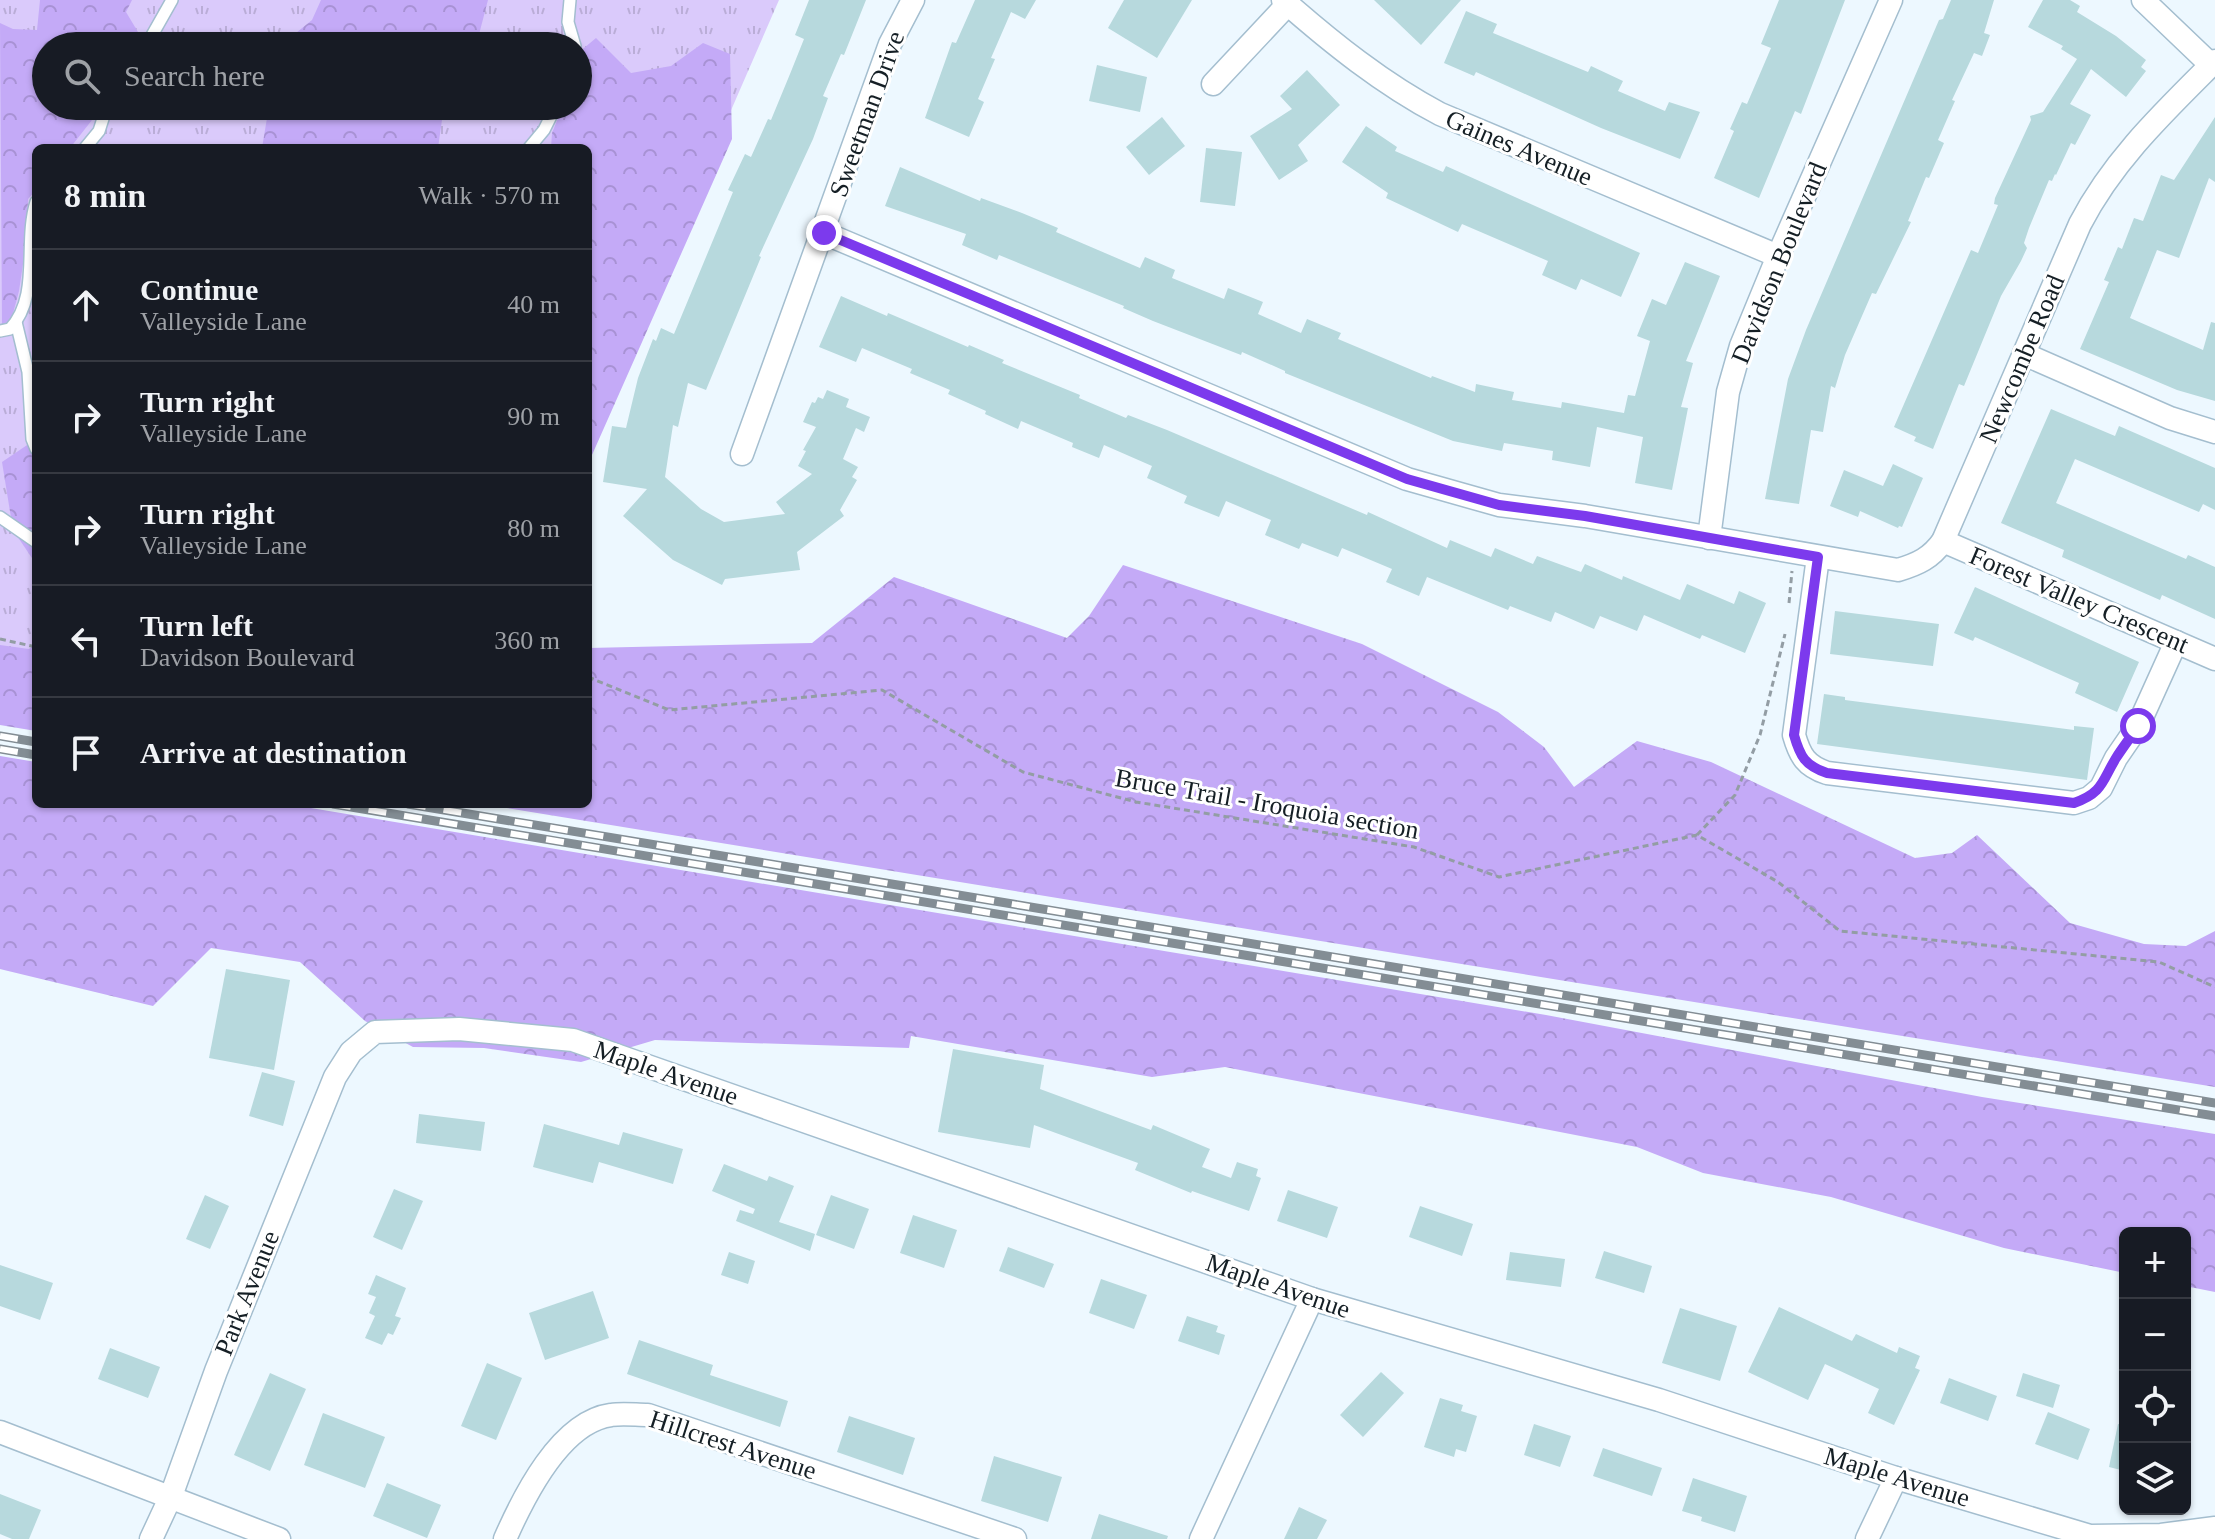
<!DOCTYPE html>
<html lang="en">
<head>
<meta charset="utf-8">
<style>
	:root { --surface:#171b24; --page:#242831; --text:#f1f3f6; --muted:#9ea1a6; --line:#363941 }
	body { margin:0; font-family:Georgia,serif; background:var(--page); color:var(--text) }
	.controls { position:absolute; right:24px; bottom:24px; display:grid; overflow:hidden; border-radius:12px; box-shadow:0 2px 6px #0004 }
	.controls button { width:72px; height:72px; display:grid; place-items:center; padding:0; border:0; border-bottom:2px solid var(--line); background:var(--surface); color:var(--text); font:40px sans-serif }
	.stop { position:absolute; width:24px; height:24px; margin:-18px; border:6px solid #7c3aed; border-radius:50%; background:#fff }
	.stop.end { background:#7c3aed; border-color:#fff; box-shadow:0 2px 8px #0008 }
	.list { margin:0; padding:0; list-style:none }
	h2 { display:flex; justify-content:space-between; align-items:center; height:104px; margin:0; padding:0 32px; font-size:34px }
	h2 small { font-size:26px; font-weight:400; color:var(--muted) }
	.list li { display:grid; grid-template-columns:52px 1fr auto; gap:24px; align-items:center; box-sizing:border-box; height:112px; padding:0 32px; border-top:2px solid var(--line) }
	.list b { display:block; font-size:30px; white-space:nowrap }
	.list p { margin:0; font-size:26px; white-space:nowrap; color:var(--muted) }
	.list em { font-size:26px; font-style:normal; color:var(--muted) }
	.icon { flex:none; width:44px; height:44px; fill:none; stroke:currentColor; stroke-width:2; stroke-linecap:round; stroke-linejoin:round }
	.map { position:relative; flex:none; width:2215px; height:1539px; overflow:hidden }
	.search { position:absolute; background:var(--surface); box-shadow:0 2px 6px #0004; left:32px; top:32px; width:560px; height:88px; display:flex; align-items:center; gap:20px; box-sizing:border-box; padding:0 28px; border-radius:44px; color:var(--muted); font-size:30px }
	.panel { position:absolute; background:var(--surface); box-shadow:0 2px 6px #0004; left:32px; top:144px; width:560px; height:664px; border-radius:12px }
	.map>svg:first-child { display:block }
	.grass { fill:url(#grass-tufts); fill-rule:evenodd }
	.forest { fill:url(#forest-crowns) }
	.building { fill:#b7d9dd }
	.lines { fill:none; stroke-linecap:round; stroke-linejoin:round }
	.service-casing { stroke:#a4becf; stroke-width:14 }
	.minor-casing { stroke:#a4becf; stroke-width:25 }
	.path { stroke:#939da4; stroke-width:3; stroke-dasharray:6 4; stroke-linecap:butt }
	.service { stroke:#fff; stroke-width:11 }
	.minor { stroke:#fff; stroke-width:22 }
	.rail-casing { stroke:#838d94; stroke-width:9 }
	.rail { stroke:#fff; stroke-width:6; stroke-dasharray:18; stroke-linecap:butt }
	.route { stroke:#7c3aed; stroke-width:10 }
	.labels { text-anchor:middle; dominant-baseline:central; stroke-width:6; stroke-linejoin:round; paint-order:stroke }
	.street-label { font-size:26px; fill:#151f25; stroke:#fff }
</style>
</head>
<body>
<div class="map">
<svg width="2215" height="1539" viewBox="0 0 2215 1539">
	<defs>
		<pattern id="grass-tufts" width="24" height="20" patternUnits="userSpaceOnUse" patternTransform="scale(2)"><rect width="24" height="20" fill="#dacafb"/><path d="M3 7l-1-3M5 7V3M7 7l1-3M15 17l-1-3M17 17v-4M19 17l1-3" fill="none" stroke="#baadd7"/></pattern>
		<pattern id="forest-crowns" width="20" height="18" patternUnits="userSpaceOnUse" patternTransform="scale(2)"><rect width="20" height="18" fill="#c4aaf7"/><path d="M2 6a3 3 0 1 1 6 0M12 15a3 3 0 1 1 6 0" fill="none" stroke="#a892d4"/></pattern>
	</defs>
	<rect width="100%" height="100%" fill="#edf8ff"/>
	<path class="grass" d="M0 0H779L588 439V148H36V652L0 647ZM46 46H578V106H46Z"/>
	<g class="forest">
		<polygon points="40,0 132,0 126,12 138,32 140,46 46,46 46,106 103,106 70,148 36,148 36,190 28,199 26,244 19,291 11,321 2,326 0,23 13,29 37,30"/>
		<polygon points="321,0 488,0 476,46 280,46 312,20"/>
		<polygon points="596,38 631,73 671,66 703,43 730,54 732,139 588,464 588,148 551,148 552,133 563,106 578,106 578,53"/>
		<polygon points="269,106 444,106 438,148 262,148"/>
		<polygon points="36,439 36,564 13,530 2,462"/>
		<polygon points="1123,565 1362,644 1498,712 1544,747 1574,787 1637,741 1711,762 1915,858 1952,853 1977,835 2070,923 2144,944 2186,946 2215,931 2215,1087 482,804 588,804 588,648 812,643 894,577 1067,638 1089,616"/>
		<polygon points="36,644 36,731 0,725 0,645 29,649"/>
		<polygon points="0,756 36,762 36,804 287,804 1546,1015 1982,1097 2215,1134 2215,1292 2185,1286 2185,1233 2125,1233 2125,1273 2004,1248 1831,1197 1703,1173 1637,1147 1225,1067 1152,1077 911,1036 909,1048 655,1040 581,1062 484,1048 413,1047 365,1021 300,962 211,948 153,1006 4,970 0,969"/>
	</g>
	<g class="building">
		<polygon points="809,0 866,0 844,55 841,54 823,96 828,98 813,139 759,256 761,257 706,390 688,383 678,427 673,425 665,477 701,509 724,522 785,514 776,502 812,474 798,466 806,451 803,450 816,427 803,422 812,402 815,403 818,397 823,399 827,390 849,399 846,407 870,417 864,432 856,428 843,459 858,467 852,477 857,480 840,510 844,516 797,552 800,570 725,579 722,585 673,560 623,516 647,489 603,482 612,426 626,428 638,378 653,339 656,341 661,328 674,334 733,192 728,190 745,154 751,157 768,119 771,120 790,74 804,39 795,35"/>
		<polygon points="975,0 1036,0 1025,19 1011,12 991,58 995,59 978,99 984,102 969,137 925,118 952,42 956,43"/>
		<polygon points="1124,0 1192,0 1157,58 1108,28"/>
		<polygon points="1374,0 1461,0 1421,45"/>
		<polygon points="1779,0 1845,0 1801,114 1795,111 1759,198 1714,178 1734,131 1730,129 1742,102 1747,104 1771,48 1761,44"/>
		<polygon points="1951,0 1994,0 1984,33 1990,35 1982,56 1974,53 1952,100 1955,101 1938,140 1944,143 1929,178 1926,177 1908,221 1911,222 1876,294 1872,293 1845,355 1835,388 1831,386 1823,432 1811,430 1799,504 1765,499 1788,379 1806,330 1939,20 1943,19"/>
		<polygon points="2043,0 2070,0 2080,6 2077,12 2116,36 2146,60 2141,67 2146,71 2126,97 2091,69 2070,104 2091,115 2075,145 2071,143 2056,175 2055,174 2052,181 2049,180 2029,228 2024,243 2027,248 2021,261 2001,296 1964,386 1959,384 1933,449 1914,441 1916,437 1894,427 1971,250 1978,253 1998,205 1994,204 1995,198 2031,120 2030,116 2043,112 2077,59 2061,49 2063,46 2028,27"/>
		<polygon points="1466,11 1497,24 1493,33 1588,72 1591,66 1623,81 1618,91 1665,111 1669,102 1700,112 1680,159 1601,128 1476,72 1474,76 1444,63"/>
		<polygon points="1097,65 1147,77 1140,112 1089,101"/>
		<polygon points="1307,70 1340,105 1298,145 1308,161 1279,180 1250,136 1292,109 1280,96"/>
		<polygon points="1162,117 1185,146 1149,175 1126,147"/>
		<polygon points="2215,117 2215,182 2209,178 2179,258 2157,250 2130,318 2203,350 2211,322 2215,323 2215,401 2177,390 2080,349 2109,282 2104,280 2118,247 2122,249 2134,218 2143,221 2161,175 2174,180"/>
		<polygon points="1366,126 1397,147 1395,151 1443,172 1446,166 1640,253 1621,297 1581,279 1576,290 1542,275 1548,261 1462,224 1458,232 1386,198 1388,193 1342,162"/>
		<polygon points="1206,148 1242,152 1235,206 1200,202"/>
		<polygon points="900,167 980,201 981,198 1022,213 1058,228 1056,232 1140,268 1145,257 1175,270 1172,278 1224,299 1228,288 1263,302 1258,314 1301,333 1307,319 1341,333 1338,339 1431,378 1432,376 1475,392 1476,384 1514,392 1512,400 1561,408 1562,402 1624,413 1628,395 1635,396 1650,341 1637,336 1652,299 1666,305 1685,262 1720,276 1686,361 1693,363 1681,407 1688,408 1672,490 1635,483 1643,437 1597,427 1590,467 1552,460 1553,451 1504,443 1502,451 1453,441 1285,373 1285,371 1242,352 1241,355 1153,321 1123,308 1124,306 999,255 997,260 962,245 966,234 885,206"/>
		<polygon points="841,296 887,316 888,313 968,347 969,345 1004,360 1002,363 1080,395 1079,398 1126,418 1128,415 1167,430 1367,515 1368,512 1447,548 1450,540 1491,557 1495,548 1533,564 1537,556 1581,572 1585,564 1622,580 1623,576 1680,600 1687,584 1734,604 1739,591 1766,603 1745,653 1702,635 1700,639 1644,615 1637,631 1600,616 1594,629 1555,612 1551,622 1510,606 1508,610 1427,577 1419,596 1386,582 1392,569 1342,548 1338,557 1302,543 1299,549 1265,535 1271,520 1226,501 1219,517 1184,503 1187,496 1147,478 1152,466 1104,445 1099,458 1072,447 1073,443 1021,421 1018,429 985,414 986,411 948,394 950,390 910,373 912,369 862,348 856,362 819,347"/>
		<polygon points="2051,409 2115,436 2119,426 2215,468 2215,510 2203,504 2199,512 2075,459 2056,503 2186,559 2188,555 2215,567 2215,619 2162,595 2160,600 2062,557 2064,550 2001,523"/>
		<polygon points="1893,464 1923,478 1902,527 1899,526 1898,528 1860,511 1858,517 1830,506 1844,470 1883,486"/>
		<polygon points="1975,587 2139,662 2117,712 2075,693 2079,683 1975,637 1973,641 1954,633"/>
		<polygon points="1835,611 1939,624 1933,666 1830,654"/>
		<polygon points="1824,694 1845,697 1845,700 2074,730 2074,726 2094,728 2087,780 1817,744"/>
		<polygon points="226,969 290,980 274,1070 209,1058"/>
		<polygon points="953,1049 1044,1065 1040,1089 1151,1130 1153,1125 1210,1149 1202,1167 1231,1178 1237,1162 1258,1169 1256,1176 1261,1178 1249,1211 1192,1191 1191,1193 1135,1170 1138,1163 1034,1125 1030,1148 938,1132"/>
		<polygon points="262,1072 295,1081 283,1126 249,1116"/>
		<polygon points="419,1114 485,1122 481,1151 416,1143"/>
		<polygon points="544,1124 619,1145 623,1132 683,1149 673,1184 599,1162 593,1183 533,1167"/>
		<polygon points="724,1164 767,1181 769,1176 794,1186 779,1222 815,1234 810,1251 736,1221 740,1210 753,1214 755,1209 712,1191"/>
		<polygon points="394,1189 423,1201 402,1250 373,1237"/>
		<polygon points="1288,1190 1338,1207 1327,1238 1277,1221"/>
		<polygon points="205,1195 229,1206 210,1249 186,1239"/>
		<polygon points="831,1195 869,1209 854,1249 816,1235"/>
		<polygon points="1420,1206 1473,1224 1462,1256 1409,1237"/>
		<polygon points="913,1215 957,1230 944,1268 900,1253"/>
		<polygon points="1008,1247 1054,1264 1044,1288 999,1271"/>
		<polygon points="1604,1251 1652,1266 1644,1293 1595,1278"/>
		<polygon points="729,1252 755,1261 748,1284 721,1275"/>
		<polygon points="1510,1252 1565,1259 1561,1287 1506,1280"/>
		<polygon points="0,1265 53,1283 40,1320 0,1306"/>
		<polygon points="376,1275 406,1288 395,1316 401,1318 393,1335 388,1333 382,1345 365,1338 375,1316 369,1313 376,1297 368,1294"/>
		<polygon points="1101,1279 1147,1295 1134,1329 1089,1313"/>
		<polygon points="593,1291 609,1338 545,1360 529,1313"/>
		<polygon points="1779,1307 1852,1341 1856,1334 1897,1353 1899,1347 1920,1356 1915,1368 1920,1370 1894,1425 1868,1413 1879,1389 1825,1364 1808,1400 1748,1372"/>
		<polygon points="1680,1308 1737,1326 1720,1381 1662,1363"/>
		<polygon points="1187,1316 1218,1326 1216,1332 1225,1335 1219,1355 1178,1341"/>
		<polygon points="639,1340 713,1365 710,1375 788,1401 780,1427 627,1374"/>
		<polygon points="110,1348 160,1367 148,1398 98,1379"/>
		<polygon points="487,1363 522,1378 496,1440 461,1426"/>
		<polygon points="1381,1372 1404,1393 1363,1437 1340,1415"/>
		<polygon points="270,1373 306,1389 270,1471 234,1455"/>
		<polygon points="2023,1373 2060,1385 2053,1408 2016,1396"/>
		<polygon points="1949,1378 1997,1396 1988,1421 1940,1403"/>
		<polygon points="1440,1398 1463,1405 1461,1411 1477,1416 1466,1452 1456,1449 1454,1457 1424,1447"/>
		<polygon points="2048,1412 2090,1429 2078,1460 2035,1444"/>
		<polygon points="323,1413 385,1437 365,1488 304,1465"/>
		<polygon points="849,1416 915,1438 903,1475 837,1452"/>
		<polygon points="1534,1424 1571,1436 1560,1467 1524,1455"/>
		<polygon points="2118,1424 2125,1425 2125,1471 2109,1467"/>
		<polygon points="1603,1448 1662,1468 1652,1496 1593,1476"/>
		<polygon points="994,1456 1062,1477 1048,1522 981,1501"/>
		<polygon points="1693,1478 1747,1496 1735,1532 1701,1521 1702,1517 1682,1511"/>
		<polygon points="387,1483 441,1505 427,1538 373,1516"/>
		<polygon points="0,1494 41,1510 29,1539 12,1539 0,1534"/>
		<polygon points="1299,1507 1327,1520 1317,1539 1284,1539"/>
		<polygon points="1099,1514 1168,1536 1167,1539 1091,1539"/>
	</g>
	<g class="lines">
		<g class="service-casing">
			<g id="service">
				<polyline points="570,0 568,22 575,46"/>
				<polyline points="146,46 172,0"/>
				<polyline points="85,148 99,131 107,106"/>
				<polyline points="529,148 544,130 556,106"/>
				<polyline points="16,322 28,372 32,439 36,449"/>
				<path d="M0 331 10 329C41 295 23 243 36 202"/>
				<polyline points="0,517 36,542"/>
			</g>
		</g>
		<g class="minor-casing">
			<g id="minor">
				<path d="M1283 0C1332 43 1383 84 1440 114L1778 256"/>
				<polyline points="2143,0 2211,65"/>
				<polyline points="1213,84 1288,4"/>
				<path d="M824 233 1407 479 1499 505 1585 516 1898 570C1918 564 1931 558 1943 541L2080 224C2113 160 2164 112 2215 61"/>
				<polyline points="2024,354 2170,418 2215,432"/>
				<polyline points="742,454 890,44 913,0"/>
				<polyline points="1709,538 1728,392 1741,346 1778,256 1891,0"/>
				<polyline points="1943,541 2215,659"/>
				<path d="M1818 557 1794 735C1800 756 1806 766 1827 773L2074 803 2089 798 2101 788 2116 758 2138 726 2176 642"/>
				<polyline points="0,1432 279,1539"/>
				<polyline points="151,1539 171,1496 216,1371 335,1077 351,1052 375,1032 459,1029 573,1040 1312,1299 1659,1400 1896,1478 2090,1536 2161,1535 2215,1528"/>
				<path d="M505 1539C523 1498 560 1422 611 1415 623 1413 636 1415 648 1415L1015 1539"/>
				<polyline points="1201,1539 1312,1299"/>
				<polyline points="1867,1539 1896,1478"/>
			</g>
		</g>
		<g class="path">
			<polyline points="1789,603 1792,571"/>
			<polyline points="0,639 36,647"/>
			<polyline points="588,677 669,710 882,690 1023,772 1136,802 1414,847 1499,877 1697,835 1778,882 1840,931 2159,962 2215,987"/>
			<polyline points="1697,835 1735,795 1760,735 1785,634"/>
		</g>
		<use href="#service" class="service"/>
		<use href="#minor" class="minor"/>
		<g class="rail-casing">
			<g id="rail">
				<polyline points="0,736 36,742"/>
				<polyline points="0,749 36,755"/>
				<polyline points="333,804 2215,1116"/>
				<polyline points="408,804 2215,1103"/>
			</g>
		</g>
		<use href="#rail" class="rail"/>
	</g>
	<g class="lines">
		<path class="route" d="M824 233 1407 479 1499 505 1585 516 1818 557 1794 735C1800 756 1805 766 1827 773L2074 803C2103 793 2102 781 2116 758 2123 747 2131 737 2138 726"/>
	</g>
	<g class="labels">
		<g class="street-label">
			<text transform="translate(867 114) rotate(-70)">Sweetman Drive</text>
			<text transform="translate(1519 148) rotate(23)">Gaines Avenue</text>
			<text transform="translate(1779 263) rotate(-68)">Davidson Boulevard</text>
			<text transform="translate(2022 359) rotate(-67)">Newcombe Road</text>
			<text transform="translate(2079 600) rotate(23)">Forest Valley Crescent</text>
			<text transform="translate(1267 804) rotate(10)">Bruce Trail - Iroquoia section</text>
			<text transform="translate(666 1073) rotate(19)">Maple Avenue</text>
			<text transform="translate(1278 1286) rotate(19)">Maple Avenue</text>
			<text transform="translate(247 1293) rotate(-68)">Park Avenue</text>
			<text transform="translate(733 1445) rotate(18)">Hillcrest Avenue</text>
			<text transform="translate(1897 1477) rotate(17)">Maple Avenue</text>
		</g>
	</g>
</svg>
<div class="controls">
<button>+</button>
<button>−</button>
<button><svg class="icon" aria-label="locate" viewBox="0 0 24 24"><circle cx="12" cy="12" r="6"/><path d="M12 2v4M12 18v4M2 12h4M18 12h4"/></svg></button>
<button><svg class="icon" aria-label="layers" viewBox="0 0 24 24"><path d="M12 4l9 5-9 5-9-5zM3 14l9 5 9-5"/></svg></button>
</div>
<div class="stop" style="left:2138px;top:726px"></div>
<div class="stop end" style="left:824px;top:233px"></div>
<div class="search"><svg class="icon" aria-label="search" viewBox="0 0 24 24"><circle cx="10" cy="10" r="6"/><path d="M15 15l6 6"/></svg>Search here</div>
<section class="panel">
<h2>8 min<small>Walk · 570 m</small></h2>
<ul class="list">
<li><svg class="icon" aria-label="ahead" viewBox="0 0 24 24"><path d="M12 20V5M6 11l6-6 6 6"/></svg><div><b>Continue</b><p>Valleyside Lane</p></div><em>40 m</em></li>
<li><svg class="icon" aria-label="right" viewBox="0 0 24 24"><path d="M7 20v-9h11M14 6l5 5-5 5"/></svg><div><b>Turn right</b><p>Valleyside Lane</p></div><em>90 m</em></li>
<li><svg class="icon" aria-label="right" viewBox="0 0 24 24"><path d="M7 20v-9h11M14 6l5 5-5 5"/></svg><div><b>Turn right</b><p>Valleyside Lane</p></div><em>80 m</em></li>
<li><svg class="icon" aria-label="left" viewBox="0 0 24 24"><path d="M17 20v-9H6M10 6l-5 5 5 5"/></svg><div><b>Turn left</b><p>Davidson Boulevard</p></div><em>360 m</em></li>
<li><svg class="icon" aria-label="arrive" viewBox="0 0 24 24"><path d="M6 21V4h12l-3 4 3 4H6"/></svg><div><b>Arrive at destination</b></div></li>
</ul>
</section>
</div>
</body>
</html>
